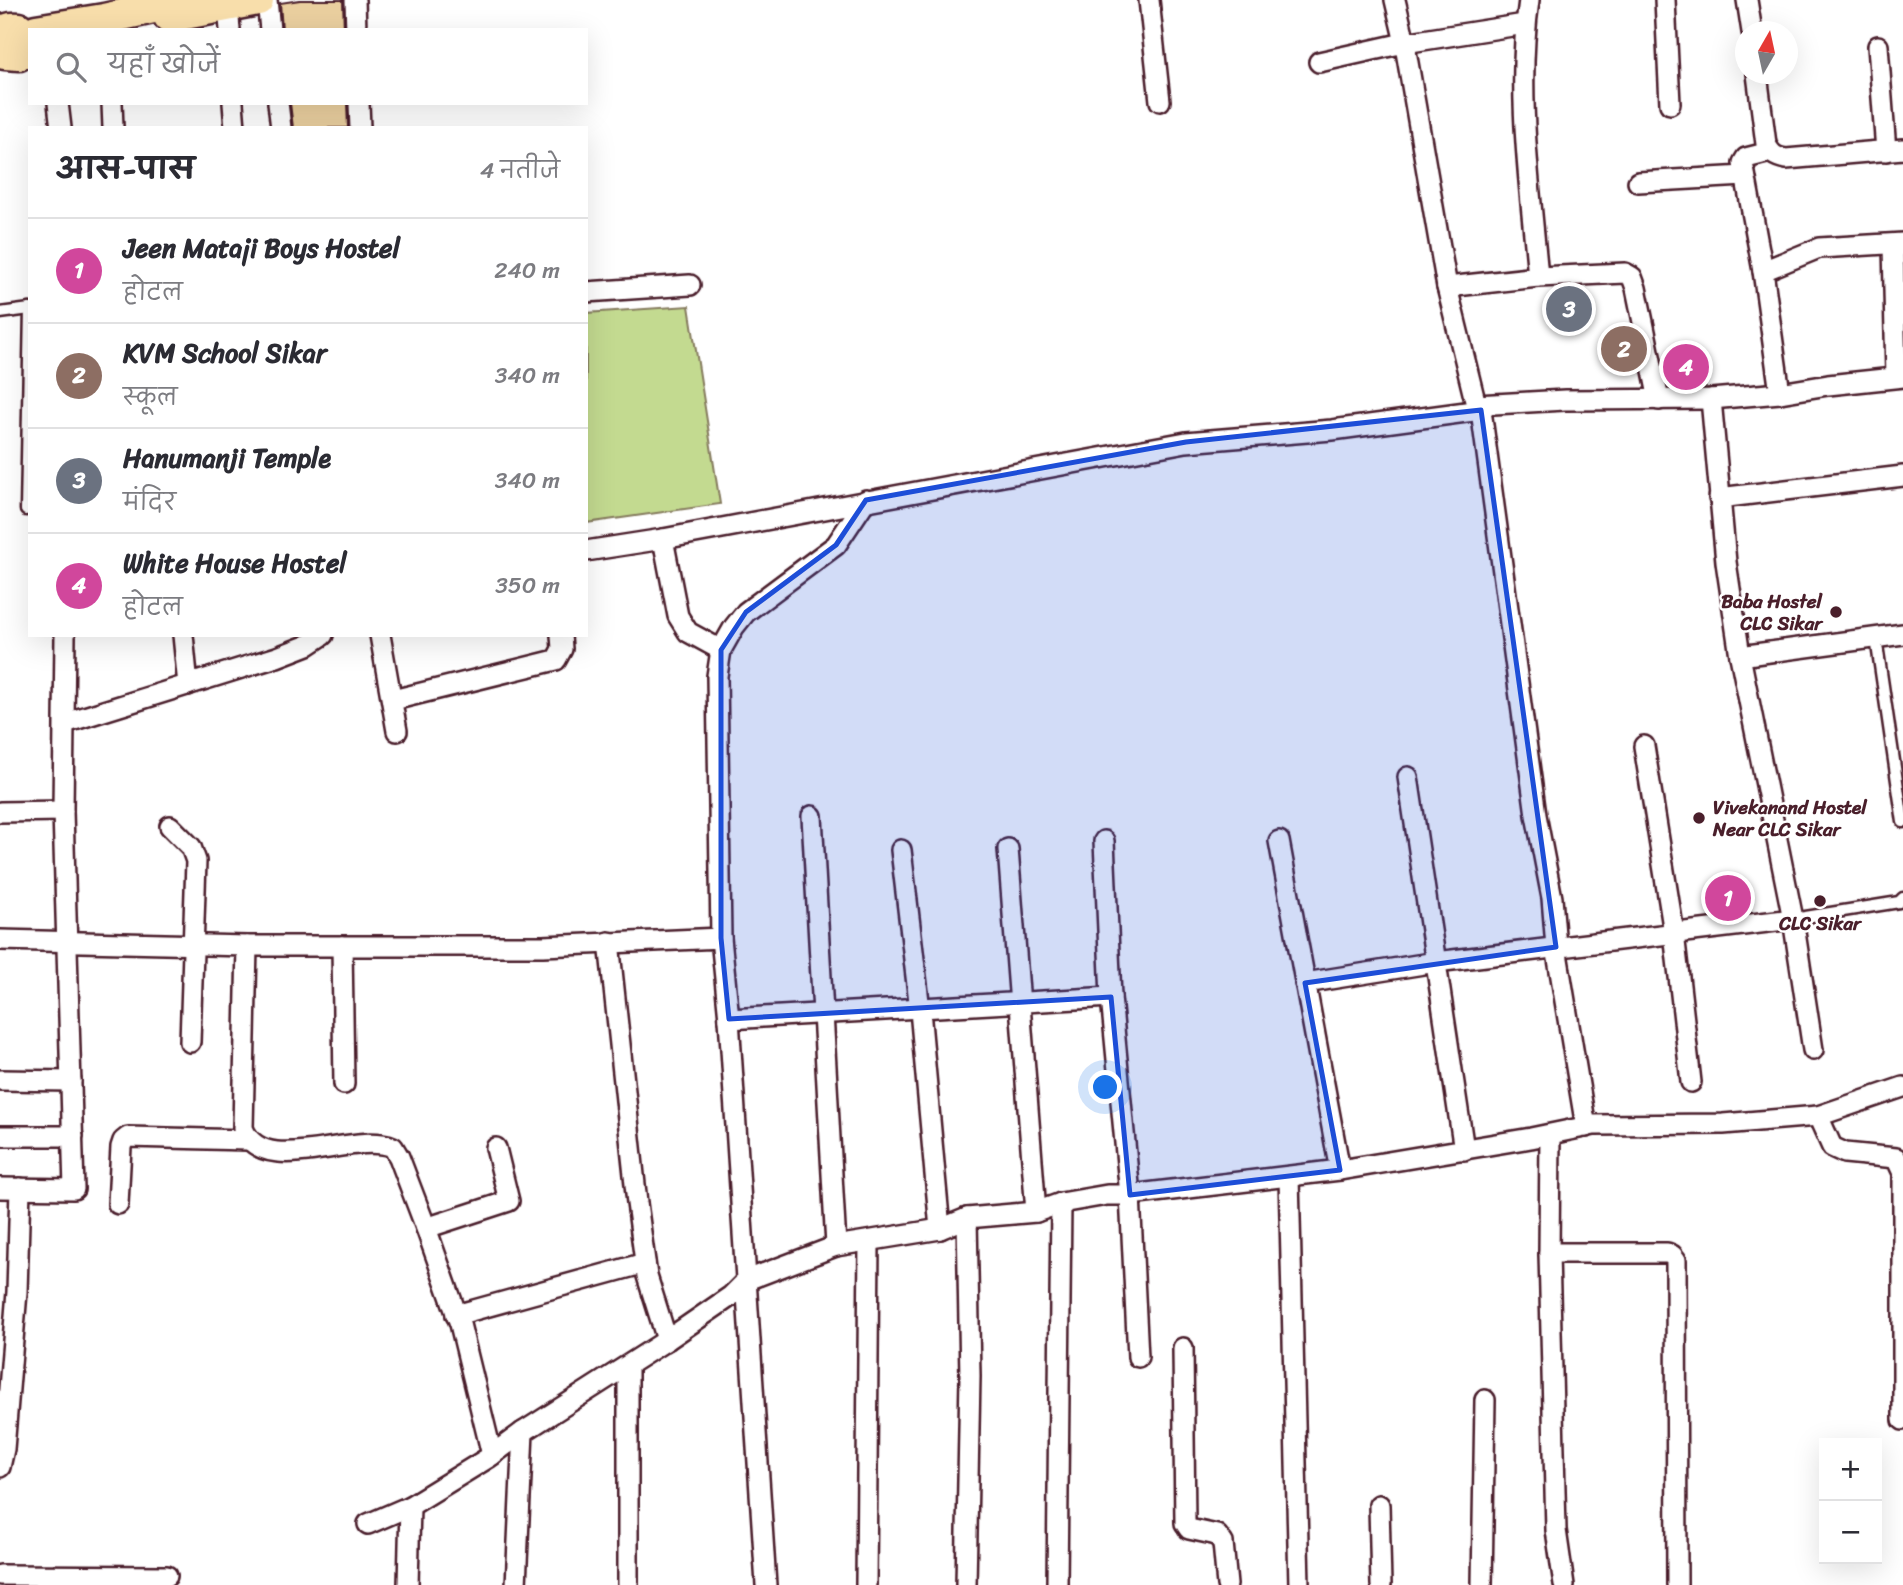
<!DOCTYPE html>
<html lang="hi">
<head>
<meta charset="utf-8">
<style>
	:root { --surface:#fff; --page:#f2f2f3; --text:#2b2b33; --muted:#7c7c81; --line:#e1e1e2; --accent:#0f766e }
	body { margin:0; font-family:Sriracha,"Playpen Sans Deva",sans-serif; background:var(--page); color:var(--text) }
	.controls { position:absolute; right:21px; bottom:21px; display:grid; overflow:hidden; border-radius:0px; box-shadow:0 7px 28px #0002 }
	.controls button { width:63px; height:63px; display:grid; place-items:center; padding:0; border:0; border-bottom:2px solid var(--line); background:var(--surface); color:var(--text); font:35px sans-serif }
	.compass { position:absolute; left:1735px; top:21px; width:63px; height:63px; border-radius:50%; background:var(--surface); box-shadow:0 7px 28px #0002; rotate:9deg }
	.you { position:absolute; left:1106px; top:1088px; width:24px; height:24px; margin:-18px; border:5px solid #fff; border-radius:50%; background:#1a73e8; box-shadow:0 0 0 10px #1a73e833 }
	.badge { display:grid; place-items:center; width:46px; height:46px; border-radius:50%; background:var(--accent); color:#fff; font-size:23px; font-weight:700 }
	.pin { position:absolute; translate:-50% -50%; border:4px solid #fff; box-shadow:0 2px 7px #0006 }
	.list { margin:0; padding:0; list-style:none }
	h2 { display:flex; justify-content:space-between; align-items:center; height:91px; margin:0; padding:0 28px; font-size:30px }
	h2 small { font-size:23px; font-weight:400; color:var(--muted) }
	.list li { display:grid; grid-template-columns:46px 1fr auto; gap:21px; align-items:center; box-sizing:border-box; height:105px; padding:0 28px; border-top:2px solid var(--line) }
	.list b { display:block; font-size:26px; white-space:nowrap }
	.list p { margin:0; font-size:23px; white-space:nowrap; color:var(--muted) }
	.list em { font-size:23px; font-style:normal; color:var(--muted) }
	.icon { flex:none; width:38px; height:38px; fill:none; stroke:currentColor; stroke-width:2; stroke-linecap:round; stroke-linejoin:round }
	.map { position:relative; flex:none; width:1903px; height:1585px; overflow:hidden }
	.search { position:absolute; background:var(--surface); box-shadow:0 7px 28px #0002; left:28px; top:28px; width:560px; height:77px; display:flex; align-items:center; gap:18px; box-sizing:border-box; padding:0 24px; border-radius:0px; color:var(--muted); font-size:26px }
	.panel { position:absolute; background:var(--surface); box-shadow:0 7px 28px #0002; left:28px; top:126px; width:560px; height:511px; border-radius:0px }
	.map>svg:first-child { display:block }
	.grass { fill:#c3da90; stroke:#867c5e; stroke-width:2 }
	.building { fill:#eacf9f; stroke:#4a1f2b; stroke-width:2 }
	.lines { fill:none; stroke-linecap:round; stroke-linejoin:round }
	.lane-casing { stroke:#4a1f2b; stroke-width:15 }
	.street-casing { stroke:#4a1f2b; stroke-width:24 }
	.primary-casing { stroke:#4a1f2b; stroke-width:35 }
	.lane { stroke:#fff; stroke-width:10 }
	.street { stroke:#fff; stroke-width:19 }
	.primary { stroke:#f8deab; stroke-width:30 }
	.marked { fill:#1d4ed8; fill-opacity:0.2; stroke:#1d4ed8; stroke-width:5; stroke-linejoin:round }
	.poi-dot { fill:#4a1f2b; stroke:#fff; stroke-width:2.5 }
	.labels { text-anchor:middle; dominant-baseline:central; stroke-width:5; stroke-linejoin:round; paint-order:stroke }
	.poi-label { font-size:19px; font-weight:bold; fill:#4a1f2b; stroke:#fff; text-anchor:end }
</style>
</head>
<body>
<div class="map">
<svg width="1903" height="1585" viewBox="0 0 1903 1585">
	<rect width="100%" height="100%" fill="#fff"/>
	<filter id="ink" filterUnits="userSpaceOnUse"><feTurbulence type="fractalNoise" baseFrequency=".0143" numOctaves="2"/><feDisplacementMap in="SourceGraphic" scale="14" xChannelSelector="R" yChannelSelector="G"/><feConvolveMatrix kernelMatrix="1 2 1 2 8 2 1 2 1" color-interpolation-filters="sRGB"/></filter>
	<g filter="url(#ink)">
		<polygon class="grass" points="689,306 720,504 586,523 586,313"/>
		<g class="building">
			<polygon points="300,0 343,0 344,30 282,30 280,3"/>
			<polygon points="290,103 347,103 348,128 293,128"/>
		</g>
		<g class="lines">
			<g class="lane-casing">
				<g id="lane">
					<polyline points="0,313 30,309"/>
					<polyline points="26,510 30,309"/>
					<polyline points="1876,638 1903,822"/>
					<polyline points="1793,919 1899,902 1903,898"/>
				</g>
			</g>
			<g class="street-casing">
				<g id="street">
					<polyline points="267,0 270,30"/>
					<polyline points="355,0 356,30"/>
					<polyline points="1149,0 1160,101"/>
					<polyline points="1395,0 1403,34 1447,287 1476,405 1481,410 1536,815 1552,898 1556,947 1586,1127"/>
					<path d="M1529 0C1516 91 1530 186 1538 277"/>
					<polyline points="1665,0 1670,104"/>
					<polyline points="1747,0 1752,32"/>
					<polyline points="228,6 230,30"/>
					<polyline points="1878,46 1886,151"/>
					<polyline points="1319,62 1404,43 1525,24"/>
					<path d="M1757 74 1766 144C1771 154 1775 157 1786 159L1903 149"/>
					<polyline points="58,103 61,128"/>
					<polyline points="112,103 113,128"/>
					<polyline points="233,103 235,128"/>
					<polyline points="278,103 281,128"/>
					<polyline points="359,103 360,128"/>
					<polyline points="1770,152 1746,158 1743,163 1763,271 1780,393"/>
					<polyline points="1638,182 1745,176"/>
					<polyline points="1893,245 1896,377"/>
					<polyline points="1763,271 1819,248 1903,243"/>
					<polyline points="1447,287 1538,277 1625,273 1632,277 1636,288 1659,400"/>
					<polyline points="586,292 690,285"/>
					<polyline points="1711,399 1726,562 1740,656 1793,919 1813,1050"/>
					<polyline points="1476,405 1565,400 1711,399 1780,393 1828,385 1903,377"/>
					<polyline points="1719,498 1903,476"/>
					<polyline points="663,539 678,616 688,632 721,650"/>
					<polyline points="586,551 663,539 1186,442 1332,430 1481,410"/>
					<polyline points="183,635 188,685"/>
					<polyline points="380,635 397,731"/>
					<polyline points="1740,656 1903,634"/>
					<polyline points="393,700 556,660 562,649 561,635"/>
					<polyline points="65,723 277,657 308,645 323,635"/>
					<polyline points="1644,746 1674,933 1691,1082"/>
					<polyline points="1408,777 1464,1150"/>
					<polyline points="0,812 63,811"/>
					<polyline points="812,816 836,1246"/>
					<polyline points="170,826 191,847 196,861 190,1042"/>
					<polyline points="1104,841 1111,997 1130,1195 1138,1357"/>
					<polyline points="1279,841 1340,1170"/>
					<polyline points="1008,849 1036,1212"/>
					<polyline points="901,850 920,1010 940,1229"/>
					<polyline points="721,938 717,676 721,650 734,627 746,612 836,545 866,500"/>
					<polyline points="0,940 247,946 543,946 721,938 729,1019 766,1585"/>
					<polyline points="609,942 637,1203 647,1276 667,1340"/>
					<path d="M247 946 243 1128C262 1180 353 1130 393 1147L399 1157 426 1228"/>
					<polyline points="342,946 344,1084"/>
					<polyline points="1305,983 1436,962 1793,919"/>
					<polyline points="729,1019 1111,997"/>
					<polyline points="0,1080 71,1081"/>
					<polyline points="1818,1116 1832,1147 1845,1153 1896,1158 1903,1173 1903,1420"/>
					<polyline points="1550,1135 1549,1253 1556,1530 1564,1585"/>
					<polyline points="0,1136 73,1136"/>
					<polyline points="1289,1177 1299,1585"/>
					<polyline points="0,1188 74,1189 63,811 65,635"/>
					<polyline points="118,1204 121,1147 123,1141 128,1137 247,1140"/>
					<polyline points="1549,1253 1667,1253 1672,1255 1676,1260 1677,1585"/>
					<polyline points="456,1315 645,1263"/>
					<polyline points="1183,1348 1185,1523 1189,1529 1217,1535 1223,1543 1227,1585"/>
					<polyline points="628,1366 628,1585"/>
					<polyline points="492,1455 460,1324 426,1228 509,1201 496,1148"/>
					<polyline points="0,1467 4,1449 17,1292 20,1188"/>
					<polyline points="1379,1505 1381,1585"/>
					<polyline points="368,1524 410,1506 488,1458 523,1432 667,1340 731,1296 747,1280 836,1246 940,1229 967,1218 1036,1212 1061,1203 1107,1195 1130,1195 1340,1170 1531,1138 1594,1125 1723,1124 1818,1116 1903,1087"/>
					<polyline points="0,1575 167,1576"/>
					<polyline points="408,1585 410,1506"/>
					<polyline points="516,1585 523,1432"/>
					<polyline points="866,1585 869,1242"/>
					<polyline points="966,1585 970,1376 967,1218"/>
					<polyline points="1057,1585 1061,1203"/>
					<polyline points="1482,1585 1485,1400"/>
				</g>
			</g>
			<g class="primary-casing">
				<g id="primary">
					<polyline points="169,17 258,0"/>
					<polyline points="36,30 104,19 189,0"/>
					<path d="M0 37C4 28 10 27 19 28L28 38V45L19 55 5 54 0 47"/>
				</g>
			</g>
			<use href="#lane" class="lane"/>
			<use href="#street" class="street"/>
			<use href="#primary" class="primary"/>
		</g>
	</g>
	<path class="marked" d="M1481 410 1556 947 1305 983 1340 1170 1130 1195 1111 997 729 1019 721 938V650L746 612 836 545 866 500 1186 442Z"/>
	<g class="poi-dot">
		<circle cx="1836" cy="612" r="7"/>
		<circle cx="1699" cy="818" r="7"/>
		<circle cx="1820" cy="901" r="7"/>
	</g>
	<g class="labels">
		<g class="poi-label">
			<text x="1822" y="601">Baba Hostel<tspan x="1822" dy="22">CLC Sikar</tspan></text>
			<text x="1713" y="807" text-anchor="start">Vivekanand Hostel<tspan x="1713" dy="22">Near CLC Sikar</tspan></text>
			<text x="1820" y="923" text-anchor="middle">CLC Sikar</text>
		</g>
	</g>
</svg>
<div class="controls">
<button>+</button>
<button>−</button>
</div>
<svg class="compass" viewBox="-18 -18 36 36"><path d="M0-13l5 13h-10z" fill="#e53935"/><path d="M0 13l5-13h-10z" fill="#7c7c81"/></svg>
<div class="you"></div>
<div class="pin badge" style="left:1728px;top:898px;background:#d1479c">1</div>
<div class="pin badge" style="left:1624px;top:349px;background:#8d6e63">2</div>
<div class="pin badge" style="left:1569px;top:309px;background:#6b7280">3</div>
<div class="pin badge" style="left:1686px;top:367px;background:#d1479c">4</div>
<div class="search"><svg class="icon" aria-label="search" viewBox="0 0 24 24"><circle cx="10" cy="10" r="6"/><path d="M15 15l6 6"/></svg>यहाँ खोजें</div>
<section class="panel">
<h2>आस-पास<small>4 नतीजे</small></h2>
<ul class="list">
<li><span class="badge" style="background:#d1479c">1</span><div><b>Jeen Mataji Boys Hostel</b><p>होटल</p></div><em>240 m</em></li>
<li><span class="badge" style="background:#8d6e63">2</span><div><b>KVM School Sikar</b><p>स्कूल</p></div><em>340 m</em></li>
<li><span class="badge" style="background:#6b7280">3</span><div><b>Hanumanji Temple</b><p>मंदिर</p></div><em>340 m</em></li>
<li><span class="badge" style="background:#d1479c">4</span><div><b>White House Hostel</b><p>होटल</p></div><em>350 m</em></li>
</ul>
</section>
</div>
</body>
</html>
